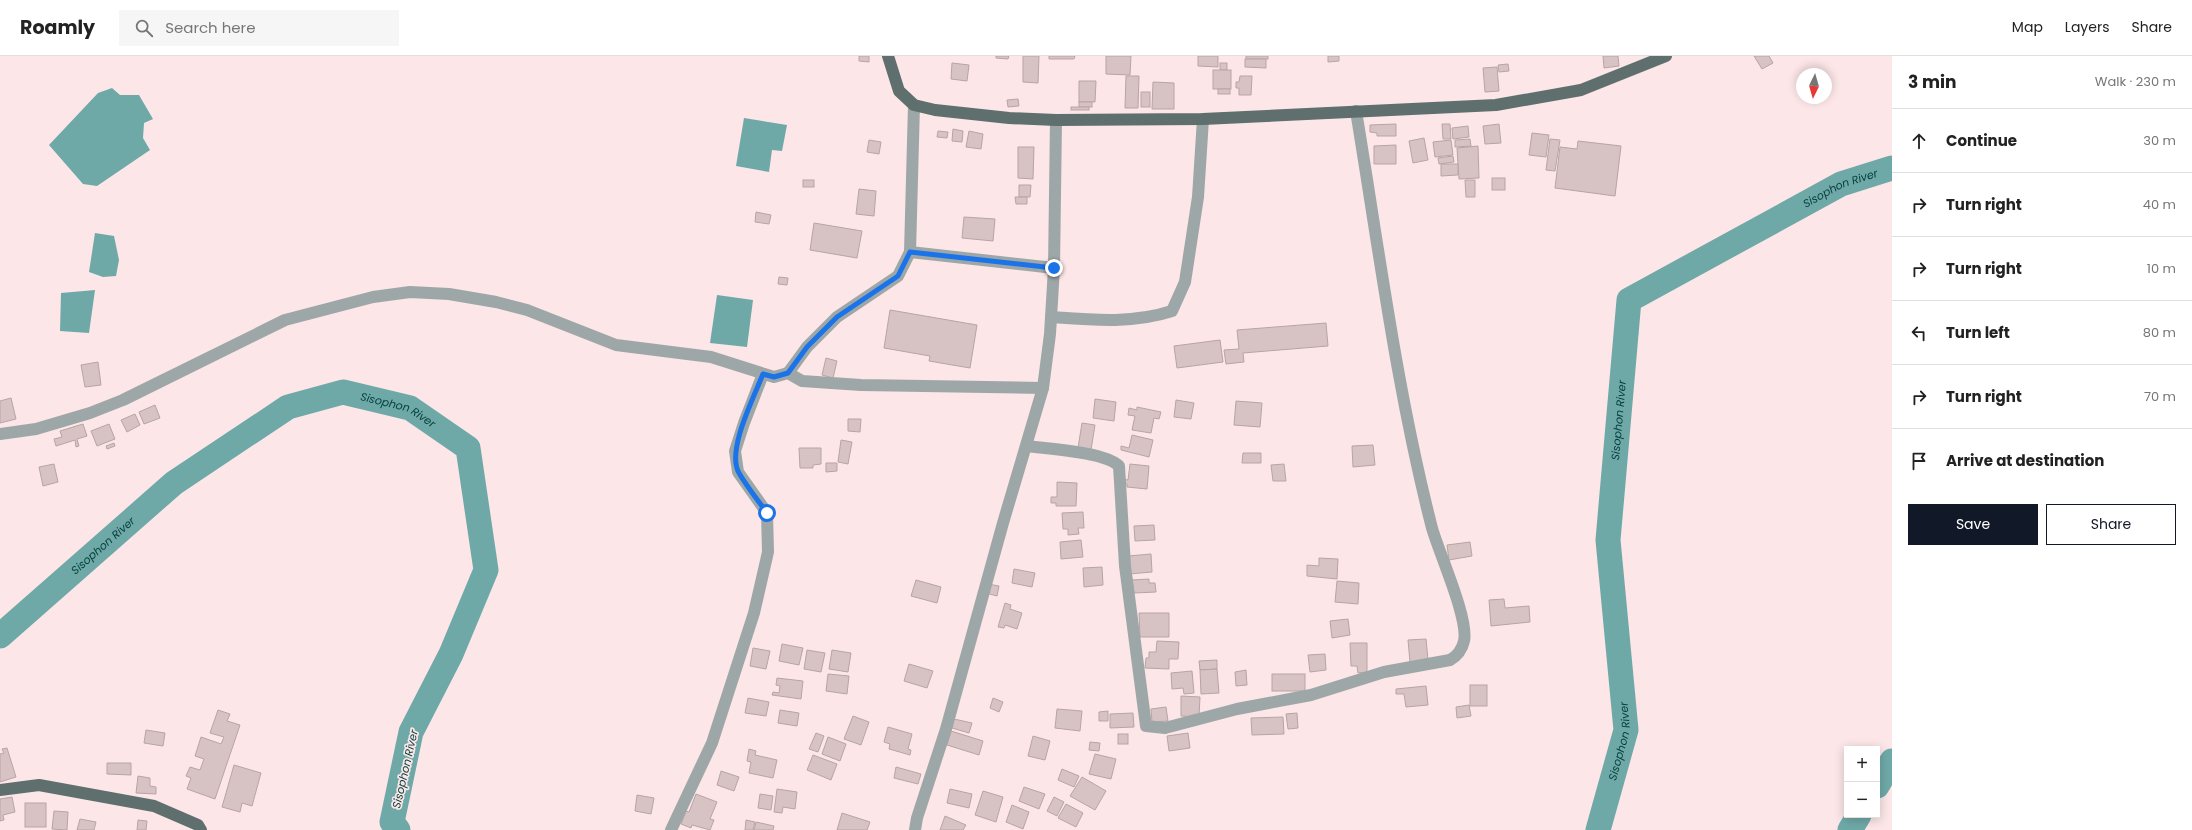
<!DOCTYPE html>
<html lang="en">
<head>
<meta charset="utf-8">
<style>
	:root { --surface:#fff; --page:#f6f6f6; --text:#222; --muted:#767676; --line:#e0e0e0; --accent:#111827 }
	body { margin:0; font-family:Poppins,sans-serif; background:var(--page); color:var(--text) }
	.controls { position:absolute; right:12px; bottom:12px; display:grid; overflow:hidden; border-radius:0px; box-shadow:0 2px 10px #0003 }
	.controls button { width:36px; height:36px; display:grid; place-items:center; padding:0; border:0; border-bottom:1px solid var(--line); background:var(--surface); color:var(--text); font:20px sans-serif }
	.compass { position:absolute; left:1796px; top:12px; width:36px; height:36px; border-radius:50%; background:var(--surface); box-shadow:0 2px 10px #0003; rotate:185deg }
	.stop { position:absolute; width:12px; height:12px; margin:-9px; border:3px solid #1a73e8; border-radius:50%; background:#fff }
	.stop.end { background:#1a73e8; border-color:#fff; box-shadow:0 1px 4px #0008 }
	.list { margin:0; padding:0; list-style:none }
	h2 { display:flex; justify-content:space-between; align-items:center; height:52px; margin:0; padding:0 16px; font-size:17px }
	h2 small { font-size:13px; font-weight:400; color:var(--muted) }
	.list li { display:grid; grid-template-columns:26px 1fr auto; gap:12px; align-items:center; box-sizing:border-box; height:64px; padding:0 16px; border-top:1px solid var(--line) }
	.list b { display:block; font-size:15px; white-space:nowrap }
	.list em { font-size:13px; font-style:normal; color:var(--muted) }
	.actions { display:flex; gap:8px; padding:12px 16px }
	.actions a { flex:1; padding:9px 0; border:1px solid var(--accent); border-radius:0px; text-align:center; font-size:14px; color:var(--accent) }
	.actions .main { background:var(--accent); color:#fff }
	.icon { flex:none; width:22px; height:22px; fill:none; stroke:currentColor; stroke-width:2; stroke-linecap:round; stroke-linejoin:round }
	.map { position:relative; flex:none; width:1892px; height:774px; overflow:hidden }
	header { display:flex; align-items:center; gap:24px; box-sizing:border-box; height:56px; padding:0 20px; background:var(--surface); border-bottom:1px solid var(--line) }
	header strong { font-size:19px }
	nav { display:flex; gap:22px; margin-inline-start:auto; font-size:14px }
	.search { width:280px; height:36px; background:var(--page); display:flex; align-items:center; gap:10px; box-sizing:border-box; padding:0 14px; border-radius:0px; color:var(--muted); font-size:15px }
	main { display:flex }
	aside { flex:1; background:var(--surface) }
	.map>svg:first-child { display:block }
	.water { fill:#6ea9a8 }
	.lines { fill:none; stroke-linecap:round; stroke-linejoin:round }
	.river { stroke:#6ea9a8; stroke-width:25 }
	.building { fill:#d8c3c4; stroke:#b9a4a5 }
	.minor { stroke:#9ea7a7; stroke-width:12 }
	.major { stroke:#5e6f6e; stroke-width:12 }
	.route { stroke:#1a73e8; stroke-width:5 }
	.labels { text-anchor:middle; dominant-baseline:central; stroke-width:3.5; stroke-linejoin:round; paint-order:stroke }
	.water-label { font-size:11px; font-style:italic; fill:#06403f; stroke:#fce6e7 }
</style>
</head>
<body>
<header>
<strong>Roamly</strong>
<div class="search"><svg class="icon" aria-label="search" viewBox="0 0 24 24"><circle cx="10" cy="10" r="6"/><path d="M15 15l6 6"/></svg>Search here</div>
<nav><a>Map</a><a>Layers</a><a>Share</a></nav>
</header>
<main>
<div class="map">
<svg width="1892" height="774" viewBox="0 0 1892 774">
	<rect width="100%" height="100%" fill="#fce6e7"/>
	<g class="water">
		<polygon points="112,32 120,39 139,39 153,63 144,67 143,82 150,94 97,130 83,128 49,89 98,37"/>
		<polygon points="744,62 787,69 782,95 772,94 769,116 736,110"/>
		<polygon points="95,177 114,180 119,204 116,220 103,221 89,216"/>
		<polygon points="95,234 89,277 60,275 61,237"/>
		<polygon points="717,239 753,244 747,291 710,287"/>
	</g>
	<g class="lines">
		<g class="river">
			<path id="s1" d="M0 580 174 427 288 351 343 336 410 352 468 392 486 514 451 598 411 676 392 766 398 774"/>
			<polyline points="1877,730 1892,705"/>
			<path id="s2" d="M1598 774 1626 674 1608 484 1629 244 1841 128 1892 112"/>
			<polyline points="1850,774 1859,759"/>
		</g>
	</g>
	<g class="building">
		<polygon points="859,0 869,0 869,6 859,5"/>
		<polygon points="996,0 1009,0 1008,3 996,2"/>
		<polygon points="1023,0 1039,0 1038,27 1023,26"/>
		<polygon points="1049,0 1075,0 1074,3 1049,3"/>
		<polygon points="1106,0 1131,0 1130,19 1106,18"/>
		<polygon points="1198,0 1218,0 1218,11 1198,10"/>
		<rect x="1246" y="0" width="22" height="3"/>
		<polygon points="1328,0 1339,0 1339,5 1328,6"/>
		<polygon points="1603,0 1618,0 1619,10 1604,12"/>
		<polygon points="1754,0 1769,0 1773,7 1762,13"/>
		<polygon points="1245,3 1266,3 1266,12 1245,11"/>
		<polygon points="952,7 969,9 967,25 951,23"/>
		<rect x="1220" y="7" width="7" height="7"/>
		<polygon points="1508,8 1509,15 1499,16 1498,9"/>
		<polygon points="1497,11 1499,35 1485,36 1483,12"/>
		<rect x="1213" y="14" width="18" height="19"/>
		<polygon points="1126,20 1139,20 1138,52 1125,52"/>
		<polygon points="1240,20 1252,20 1251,39 1239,39 1239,32 1236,32 1236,26 1239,26"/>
		<polygon points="1079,25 1096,25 1095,46 1079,46"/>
		<polygon points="1153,26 1174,27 1174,53 1152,53"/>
		<rect x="1218" y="33" width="12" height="5"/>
		<rect x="1141" y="36" width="9" height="15"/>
		<polygon points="1018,43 1019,50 1008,51 1007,44"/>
		<rect x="1079" y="46" width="13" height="5"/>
		<rect x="1071" y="51" width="18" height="3"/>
		<polygon points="1396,68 1396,80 1377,80 1377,77 1370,76 1370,69"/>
		<polygon points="1442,68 1450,68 1451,83 1443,83"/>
		<polygon points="1499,68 1501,87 1485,88 1483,70"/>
		<polygon points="1468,70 1469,81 1453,83 1452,72"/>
		<polygon points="953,73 963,75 962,86 952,85"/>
		<polygon points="938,75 948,76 947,82 937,81"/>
		<polygon points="969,75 983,78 981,93 966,91"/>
		<polygon points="1532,77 1549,79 1546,101 1529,99"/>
		<polygon points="1424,82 1428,104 1413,107 1409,85"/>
		<polygon points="1470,83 1471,90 1455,91 1455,84"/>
		<polygon points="1550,83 1560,84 1555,115 1546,114"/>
		<polygon points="869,84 881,86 879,98 867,96"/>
		<polygon points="1451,84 1453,99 1435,101 1433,86"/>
		<polygon points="1578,85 1621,90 1615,140 1555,132 1560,91 1577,93"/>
		<polygon points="1396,89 1396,108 1374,108 1374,90"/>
		<polygon points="1478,90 1479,122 1459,123 1457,92"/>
		<polygon points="1018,91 1034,91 1033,123 1018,122"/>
		<polygon points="1453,100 1454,106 1439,108 1438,102"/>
		<polygon points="1441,108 1458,108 1458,119 1441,120"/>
		<rect x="1492" y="122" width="13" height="12"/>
		<rect x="803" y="124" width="11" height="7"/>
		<polygon points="1465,124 1475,124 1475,141 1466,141"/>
		<polygon points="1019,129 1031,129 1030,141 1019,141"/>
		<polygon points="859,133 876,135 874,160 856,158"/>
		<polygon points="1015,141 1027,141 1027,148 1016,148"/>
		<polygon points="756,156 771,159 769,168 755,166"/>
		<polygon points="964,161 995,163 993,185 962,182"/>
		<polygon points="814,167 862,175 857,202 810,194"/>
		<polygon points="779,221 788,222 787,229 778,228"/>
		<polygon points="890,254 977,269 970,312 929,305 930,300 884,292"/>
		<polygon points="1326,267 1328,290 1243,297 1244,306 1226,308 1224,294 1239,293 1237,274"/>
		<polygon points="1220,284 1223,306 1177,312 1174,290"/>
		<polygon points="826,302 837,305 833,322 822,319"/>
		<polygon points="98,306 101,329 85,331 81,309"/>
		<polygon points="11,342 16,363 0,367 0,345"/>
		<polygon points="1095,343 1116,346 1114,365 1093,362"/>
		<polygon points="1176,344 1194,347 1191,363 1174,361"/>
		<polygon points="1236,345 1262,347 1260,371 1234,369"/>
		<polygon points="155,349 160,362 144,368 139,356"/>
		<polygon points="1137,351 1161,356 1159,363 1154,362 1151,377 1132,374 1135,360 1128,359 1129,352 1137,354"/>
		<polygon points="135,358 140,369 127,376 121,364"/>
		<polygon points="848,363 861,363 860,376 848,375"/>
		<polygon points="1082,367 1095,369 1091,394 1078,392"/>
		<polygon points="83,368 87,380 77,383 79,390 76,391 75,384 56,390 54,383 62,381 60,375"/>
		<polygon points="109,368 115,383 97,390 91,375"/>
		<polygon points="1132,379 1153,384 1149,401 1121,394 1121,390 1129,392"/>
		<polygon points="841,384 852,386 848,408 838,406"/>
		<polygon points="114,387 115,390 107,393 106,390"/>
		<polygon points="1373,389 1375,409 1353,411 1352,390"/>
		<polygon points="799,392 821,392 821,408 813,409 813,412 800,412"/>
		<polygon points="1243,397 1261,397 1261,407 1242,407"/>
		<polygon points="826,407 837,407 837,415 826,416"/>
		<polygon points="54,408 58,426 43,430 39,411"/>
		<polygon points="1130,408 1149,410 1147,433 1127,431 1127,428 1121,427 1122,423 1128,424"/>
		<polygon points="1284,408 1286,425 1273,425 1271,409"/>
		<polygon points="1057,426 1077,427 1076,450 1056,450 1056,447 1051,447 1051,441 1057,441"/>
		<polygon points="1083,456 1084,472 1078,472 1079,478 1068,479 1068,473 1063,473 1062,457"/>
		<polygon points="1154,469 1155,484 1135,485 1134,470"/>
		<polygon points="1081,484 1083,501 1061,503 1060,486"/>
		<polygon points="1470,486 1472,500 1449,504 1447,489"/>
		<polygon points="1151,498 1152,516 1129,518 1128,500"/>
		<polygon points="1319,502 1338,503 1337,523 1307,520 1307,509 1319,510"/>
		<polygon points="1102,511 1103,529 1084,531 1083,512"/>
		<polygon points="1014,513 1035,517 1032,531 1012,527"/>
		<polygon points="1149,523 1149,527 1155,527 1156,536 1134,537 1132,524"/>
		<polygon points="916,524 941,531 937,547 911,540"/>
		<polygon points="1337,525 1359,527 1358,548 1335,546"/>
		<polygon points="988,528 999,530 997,540 986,537"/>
		<polygon points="1504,543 1505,552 1529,550 1530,566 1491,570 1489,544"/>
		<polygon points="1005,547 1011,549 1010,553 1022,557 1017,573 1005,569 1004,572 998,571"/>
		<polygon points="1139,557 1169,557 1169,581 1140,581"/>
		<polygon points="1348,563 1350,579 1332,582 1330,565"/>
		<polygon points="1426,583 1428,604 1410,606 1408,584"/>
		<polygon points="1157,585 1179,586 1178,603 1169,603 1169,613 1145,612 1146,602 1149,602 1149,596 1156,596"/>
		<polygon points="1350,587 1367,587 1367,616 1358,617 1357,610 1351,610"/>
		<polygon points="782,588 803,592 799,609 779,605"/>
		<polygon points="753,592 770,595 766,613 750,610"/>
		<polygon points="807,594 825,597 821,616 804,613"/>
		<polygon points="832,594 851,597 848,616 829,613"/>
		<polygon points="1325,598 1326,614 1310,616 1308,599"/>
		<polygon points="1217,604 1217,613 1200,614 1199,605"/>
		<polygon points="909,608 933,615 927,632 904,625"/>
		<polygon points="1217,613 1219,637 1201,638 1200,614"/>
		<polygon points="1246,614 1247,629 1236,630 1235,616"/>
		<polygon points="1192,615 1194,637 1184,638 1183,632 1172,633 1171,617"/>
		<polygon points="828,618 849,620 847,638 826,635"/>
		<rect x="1272" y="618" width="33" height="17"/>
		<polygon points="777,622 803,625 801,643 772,639 773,636 779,637 780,630 776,629"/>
		<rect x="1470" y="629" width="17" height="21"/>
		<polygon points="1426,630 1428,649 1406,651 1404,638 1396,638 1396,633"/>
		<polygon points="1181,640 1200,641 1199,661 1181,660"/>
		<polygon points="748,642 769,646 766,660 745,657"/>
		<polygon points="993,642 1003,646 999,656 990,652"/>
		<polygon points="1469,649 1471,660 1457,662 1456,651"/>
		<polygon points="1166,651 1168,665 1152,666 1151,653"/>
		<polygon points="1057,653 1082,655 1080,675 1055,672"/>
		<polygon points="218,654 230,658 227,665 240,669 215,743 187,733 191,722 186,720 190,711 200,714 204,703 195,700 201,681 221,688 224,681 210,677"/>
		<polygon points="780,654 799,657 797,670 778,667"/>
		<polygon points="1108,655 1108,665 1099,665 1099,656"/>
		<polygon points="1133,657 1134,671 1110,672 1110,658"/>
		<polygon points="1297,657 1298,672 1288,673 1286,658"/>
		<polygon points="853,660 869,666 861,689 844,683"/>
		<polygon points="1283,661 1284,678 1252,679 1251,662"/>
		<polygon points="954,663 972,667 969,677 952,672"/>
		<polygon points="888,671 912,678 908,693 911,694 910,699 889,693 890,688 884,686"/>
		<polygon points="146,674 165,677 163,690 144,687"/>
		<polygon points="951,675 983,685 979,699 947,689"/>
		<polygon points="816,677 824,680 818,696 809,693"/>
		<polygon points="1188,677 1190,692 1169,695 1167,680"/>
		<rect x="1118" y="678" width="10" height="10"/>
		<polygon points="1033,680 1050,685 1045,704 1028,700"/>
		<polygon points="828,681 846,688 840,705 822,698"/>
		<polygon points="1090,686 1100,687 1099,695 1089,694"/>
		<polygon points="7,692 16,721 0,726 0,698 4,697 2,693"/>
		<polygon points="749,693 756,695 755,699 777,704 773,722 749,717 751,706 747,705"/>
		<polygon points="1095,698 1116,703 1111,723 1089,718"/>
		<polygon points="813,699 837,708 831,724 807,714"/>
		<polygon points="107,707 131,707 131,719 107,718"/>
		<polygon points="234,709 261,717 252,750 242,747 240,756 222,751"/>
		<polygon points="896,711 921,718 918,728 894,722"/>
		<polygon points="1062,713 1079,720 1074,731 1058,724"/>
		<polygon points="721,715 739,721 734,735 717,729"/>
		<polygon points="138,720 150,722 150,730 156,731 156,738 136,737"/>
		<polygon points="1082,721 1106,735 1095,754 1070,740"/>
		<polygon points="1024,731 1045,738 1039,753 1019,745"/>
		<polygon points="777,733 797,736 795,753 783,751 782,757 774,756"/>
		<polygon points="950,733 972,738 969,752 947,747"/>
		<polygon points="983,735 1003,741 996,766 975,759"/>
		<polygon points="696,738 717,746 710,763 714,764 710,774 692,769 691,772 681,768 686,755 689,756"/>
		<polygon points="760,738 773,740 771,754 758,752"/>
		<polygon points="637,739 654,742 651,758 635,755"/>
		<polygon points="12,741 15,756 3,759 4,764 0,765 0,743"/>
		<polygon points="1054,741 1064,746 1057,760 1047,755"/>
		<rect x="25" y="747" width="21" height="24"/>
		<polygon points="1066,748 1083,757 1076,771 1058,762"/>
		<polygon points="1012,749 1029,756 1023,773 1006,766"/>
		<polygon points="54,755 68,756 67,774 52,773"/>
		<polygon points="842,757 870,766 867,774 837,774"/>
		<polygon points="945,760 966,769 963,774 940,774"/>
		<polygon points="80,763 96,766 94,774 77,774"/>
		<polygon points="138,764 147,765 146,774 137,774"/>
		<polygon points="746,764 755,766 753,774 745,774"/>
		<polygon points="756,766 774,770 773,774 754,774"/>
	</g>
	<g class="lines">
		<g class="minor">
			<polyline points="910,196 1054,212"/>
			<path d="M1051 261C1092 264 1132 268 1172 255L1185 226 1198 141 1203 63"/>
			<polyline points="788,317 807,291 837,261 898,220 910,196 914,49"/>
			<polyline points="0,378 36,373 90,357 123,344 285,264 373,241 410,236 449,238 496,246 527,254 616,289 711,301 774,321 788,317 802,325 861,329 1043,332"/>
			<path d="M1027 390C1049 393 1105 396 1119 410L1125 510 1146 670 1165 672 1237 653 1311 639 1384 616 1450 604C1457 600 1462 594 1464 585 1469 563 1439 497 1432 472 1397 336 1379 194 1356 55"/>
			<polyline points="671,774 712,687 754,557 768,496 767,457 738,416 735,395 744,367 763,318"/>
			<polyline points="915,774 917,762 946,673 1003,467 1043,332 1050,278 1054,212 1056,64"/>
		</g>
		<g class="major">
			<polyline points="888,0 899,35 914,49 935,54 1009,62 1056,64 1203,63 1496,49 1581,34 1666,0"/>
			<polyline points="0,734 39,729 154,750 198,769 201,774"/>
		</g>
	</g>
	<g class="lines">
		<path class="route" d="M767 457C758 444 747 431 739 417 726 395 754 341 763 318L774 321 788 317 807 291 837 261 898 220 910 196 1054 212"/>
	</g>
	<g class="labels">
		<g class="water-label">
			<text stroke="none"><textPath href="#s2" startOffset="775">Sisophon River</textPath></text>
			<text stroke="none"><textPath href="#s1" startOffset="484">Sisophon River</textPath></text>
			<text stroke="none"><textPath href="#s2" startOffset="415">Sisophon River</textPath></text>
			<text stroke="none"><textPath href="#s1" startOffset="137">Sisophon River</textPath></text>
			<text stroke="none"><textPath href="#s2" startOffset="92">Sisophon River</textPath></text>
			<text transform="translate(405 713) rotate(-77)">Sisophon River</text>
		</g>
	</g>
</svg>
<div class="controls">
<button>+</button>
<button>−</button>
</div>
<svg class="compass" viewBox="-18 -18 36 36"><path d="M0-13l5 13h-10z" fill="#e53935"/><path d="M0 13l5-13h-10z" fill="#767676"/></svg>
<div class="stop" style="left:767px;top:457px"></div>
<div class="stop end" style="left:1054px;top:212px"></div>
</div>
<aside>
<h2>3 min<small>Walk · 230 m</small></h2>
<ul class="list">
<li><svg class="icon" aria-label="ahead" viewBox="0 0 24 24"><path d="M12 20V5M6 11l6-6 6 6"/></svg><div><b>Continue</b></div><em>30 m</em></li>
<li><svg class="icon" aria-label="right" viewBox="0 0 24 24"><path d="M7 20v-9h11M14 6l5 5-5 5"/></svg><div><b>Turn right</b></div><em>40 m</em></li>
<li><svg class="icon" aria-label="right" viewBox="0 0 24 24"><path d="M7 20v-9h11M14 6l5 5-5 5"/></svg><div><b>Turn right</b></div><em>10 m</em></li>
<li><svg class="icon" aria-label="left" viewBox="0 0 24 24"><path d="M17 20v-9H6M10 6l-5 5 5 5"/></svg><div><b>Turn left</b></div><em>80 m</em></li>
<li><svg class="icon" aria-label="right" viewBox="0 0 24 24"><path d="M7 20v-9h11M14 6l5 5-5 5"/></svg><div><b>Turn right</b></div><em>70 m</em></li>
<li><svg class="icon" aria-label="arrive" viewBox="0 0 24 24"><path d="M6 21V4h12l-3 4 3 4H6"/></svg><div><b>Arrive at destination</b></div></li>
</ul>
<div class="actions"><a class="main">Save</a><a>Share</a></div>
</aside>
</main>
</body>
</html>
